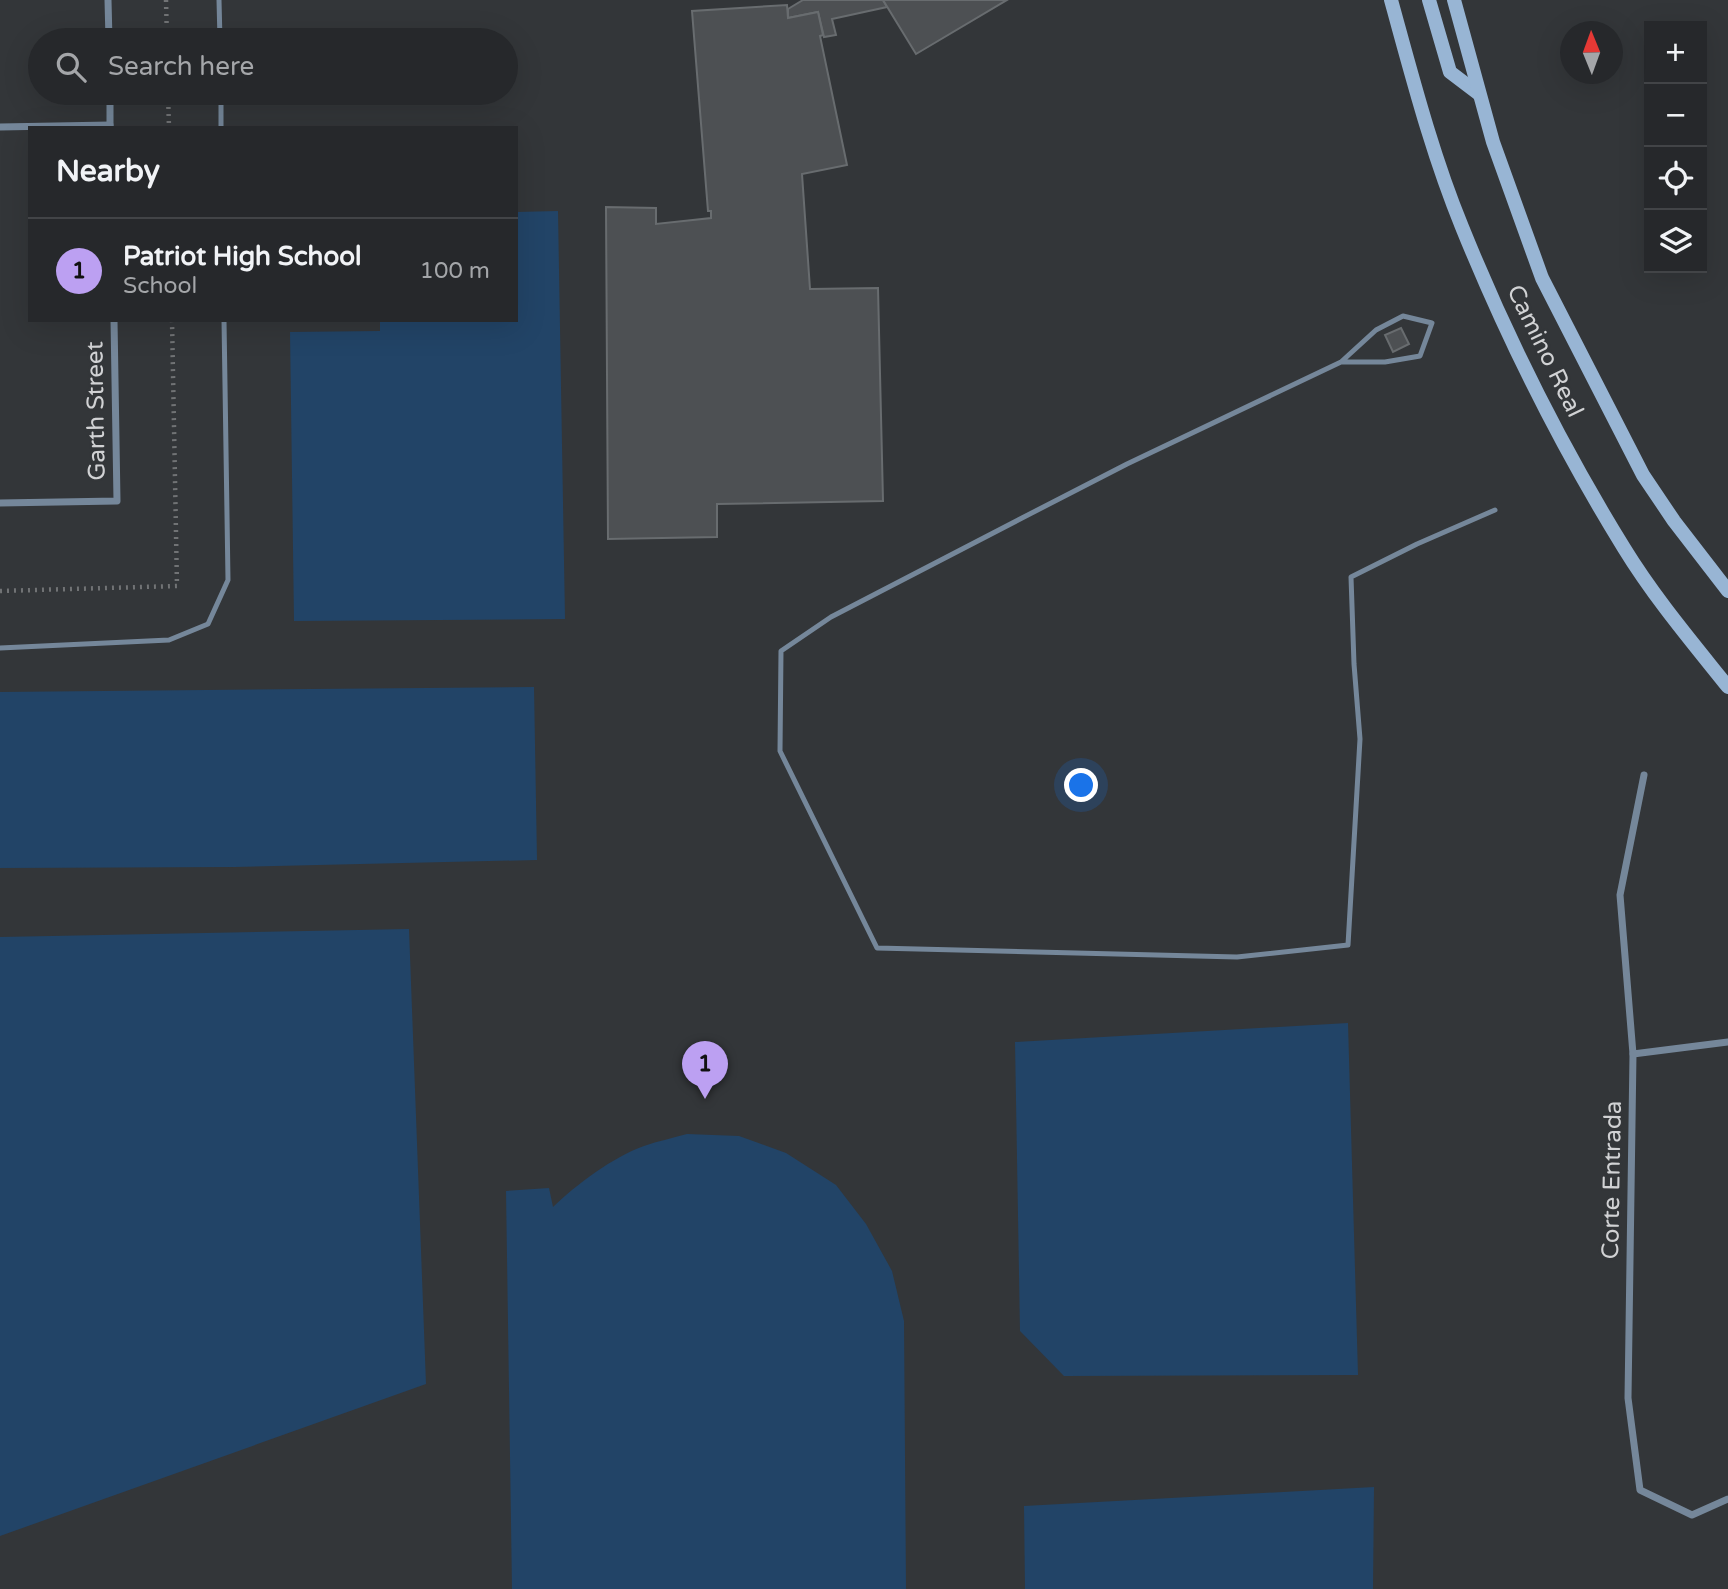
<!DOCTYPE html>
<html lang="en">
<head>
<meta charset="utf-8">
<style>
	:root { --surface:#26282b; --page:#323437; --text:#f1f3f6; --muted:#a4a6a9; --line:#424447; --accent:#bca0f2 }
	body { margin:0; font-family:"Varela Round",sans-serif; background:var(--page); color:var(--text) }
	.controls { position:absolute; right:21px; top:21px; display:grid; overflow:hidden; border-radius:0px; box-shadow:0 7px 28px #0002 }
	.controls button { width:63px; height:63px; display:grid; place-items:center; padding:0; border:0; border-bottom:2px solid var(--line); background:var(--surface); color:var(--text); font:35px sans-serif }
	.compass { position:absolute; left:1560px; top:21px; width:63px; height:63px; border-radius:50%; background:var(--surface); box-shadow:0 7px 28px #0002; rotate:359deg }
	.you { position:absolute; left:1082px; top:786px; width:24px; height:24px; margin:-18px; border:5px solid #fff; border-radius:50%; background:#1a73e8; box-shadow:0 0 0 10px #1a73e833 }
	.badge { display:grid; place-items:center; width:46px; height:46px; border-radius:50%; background:var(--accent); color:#111; font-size:23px; font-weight:700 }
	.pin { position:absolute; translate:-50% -58px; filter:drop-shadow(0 2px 4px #0008) }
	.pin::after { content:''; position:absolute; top:37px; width:24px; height:21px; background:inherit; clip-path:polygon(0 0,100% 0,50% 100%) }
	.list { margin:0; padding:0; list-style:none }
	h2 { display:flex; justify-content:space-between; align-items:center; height:91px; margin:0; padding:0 28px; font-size:30px }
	h2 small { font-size:23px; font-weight:400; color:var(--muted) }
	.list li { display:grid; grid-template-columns:46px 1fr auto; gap:21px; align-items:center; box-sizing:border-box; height:105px; padding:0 28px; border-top:2px solid var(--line) }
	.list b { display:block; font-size:26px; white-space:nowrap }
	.list p { margin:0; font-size:23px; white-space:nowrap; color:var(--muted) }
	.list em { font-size:23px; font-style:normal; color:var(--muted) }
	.icon { flex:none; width:38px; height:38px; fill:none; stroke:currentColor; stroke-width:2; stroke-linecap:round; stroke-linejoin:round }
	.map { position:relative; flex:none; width:1728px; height:1589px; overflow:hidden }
	.search { position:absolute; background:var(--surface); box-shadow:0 7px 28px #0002; left:28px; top:28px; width:490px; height:77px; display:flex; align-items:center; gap:18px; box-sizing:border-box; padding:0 24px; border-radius:38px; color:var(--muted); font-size:26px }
	.panel { position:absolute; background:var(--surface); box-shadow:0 7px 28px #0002; left:28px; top:126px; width:490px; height:196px; border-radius:0px }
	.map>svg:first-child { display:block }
	.green { fill:#224467 }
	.building { fill:#4d5053; stroke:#686c6f; stroke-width:2 }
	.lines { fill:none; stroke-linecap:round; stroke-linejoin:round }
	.path { stroke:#717375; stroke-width:4.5; stroke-dasharray:2 5; stroke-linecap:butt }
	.service { stroke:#75879a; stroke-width:5 }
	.minor { stroke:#75879a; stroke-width:7 }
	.secondary { stroke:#98b5d4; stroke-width:14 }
	.labels { text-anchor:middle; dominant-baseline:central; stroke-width:5; stroke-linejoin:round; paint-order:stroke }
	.street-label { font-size:24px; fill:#d1d2d4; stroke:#333639 }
</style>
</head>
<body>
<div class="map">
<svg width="1728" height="1589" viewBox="0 0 1728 1589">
	<rect width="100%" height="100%" fill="#333639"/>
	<g class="green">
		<polygon points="558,211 565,619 294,621 290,332 380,331 380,320 516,320 516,212"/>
		<polygon points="534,687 537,860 234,867 0,868 0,692"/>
		<polygon points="409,929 426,1384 0,1536 0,937"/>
		<polygon points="1348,1023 1358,1375 1064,1376 1020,1331 1015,1042"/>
		<path d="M687 1134 739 1136 786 1153 836 1185 866 1224 892 1271 904 1321 906 1589H512L506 1191 549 1188 553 1207C577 1184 613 1157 644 1146 658 1141 673 1138 687 1134Z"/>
		<polygon points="1374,1487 1373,1589 1025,1589 1024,1506"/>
	</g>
	<g class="building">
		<polygon points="803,0 883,0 887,7 832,19 836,35 824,37 818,12 788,18 788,9"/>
		<polygon points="883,0 1007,0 916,54"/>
		<polygon points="787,5 788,18 818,12 823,35 820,36 847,165 802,174 810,289 878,288 883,501 717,504 717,537 608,539 606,207 656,208 656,224 711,218 711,211 708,211 692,11"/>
		<polygon points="1401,328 1409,344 1393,352 1385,335"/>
	</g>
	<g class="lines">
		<g class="path">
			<polyline points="166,0 167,40"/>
			<polyline points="168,93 169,128"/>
			<polyline points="0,591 177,586 172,320"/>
		</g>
		<g class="service">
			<polyline points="219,0 220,40"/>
			<polyline points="221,93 221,128"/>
			<polyline points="1341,362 1385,362 1420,356 1432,323 1403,316 1376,330 1341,362 1127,464 1022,518 831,617 781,651 780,751 877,948 1237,957 1348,945 1360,739 1354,664 1351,577 1417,544 1495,510"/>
			<polyline points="0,648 169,640 208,624 228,580 224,320"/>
		</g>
		<g class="minor">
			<polyline points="108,0 109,40"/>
			<polyline points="110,93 110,127"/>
			<polyline points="0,127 110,125"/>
			<polyline points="0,503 117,501 114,320"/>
			<polyline points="1644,775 1620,895 1633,1054 1628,1398 1640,1490 1692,1515 1728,1499"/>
			<polyline points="1633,1054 1728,1042"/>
		</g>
		<g class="secondary">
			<path d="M1391 0C1412 76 1432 154 1462 227 1507 338 1561 446 1624 548 1654 597 1692 642 1728 687"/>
			<polyline points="1429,0 1450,72 1479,94"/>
			<polyline points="1454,0 1493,142 1542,278 1643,475 1674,521 1728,591"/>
		</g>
	</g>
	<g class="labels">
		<g class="street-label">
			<text transform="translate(1545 351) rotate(64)">Camino Real</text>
			<text transform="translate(96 411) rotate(-91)">Garth Street</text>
			<text transform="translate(1612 1180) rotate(-89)">Corte Entrada</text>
		</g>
	</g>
</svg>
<div class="controls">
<button>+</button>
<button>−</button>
<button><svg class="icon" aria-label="locate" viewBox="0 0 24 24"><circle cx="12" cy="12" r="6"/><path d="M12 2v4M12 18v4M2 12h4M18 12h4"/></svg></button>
<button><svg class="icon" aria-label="layers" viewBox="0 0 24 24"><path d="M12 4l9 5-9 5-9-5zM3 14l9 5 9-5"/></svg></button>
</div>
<svg class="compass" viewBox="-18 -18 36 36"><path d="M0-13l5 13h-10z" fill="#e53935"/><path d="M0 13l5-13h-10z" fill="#a4a6a9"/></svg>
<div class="you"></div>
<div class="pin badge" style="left:705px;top:1099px">1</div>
<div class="search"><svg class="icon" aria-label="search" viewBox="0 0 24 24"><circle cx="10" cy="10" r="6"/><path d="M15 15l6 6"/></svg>Search here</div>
<section class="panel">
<h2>Nearby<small></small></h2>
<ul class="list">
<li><span class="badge">1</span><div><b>Patriot High School</b><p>School</p></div><em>100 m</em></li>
</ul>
</section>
</div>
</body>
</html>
